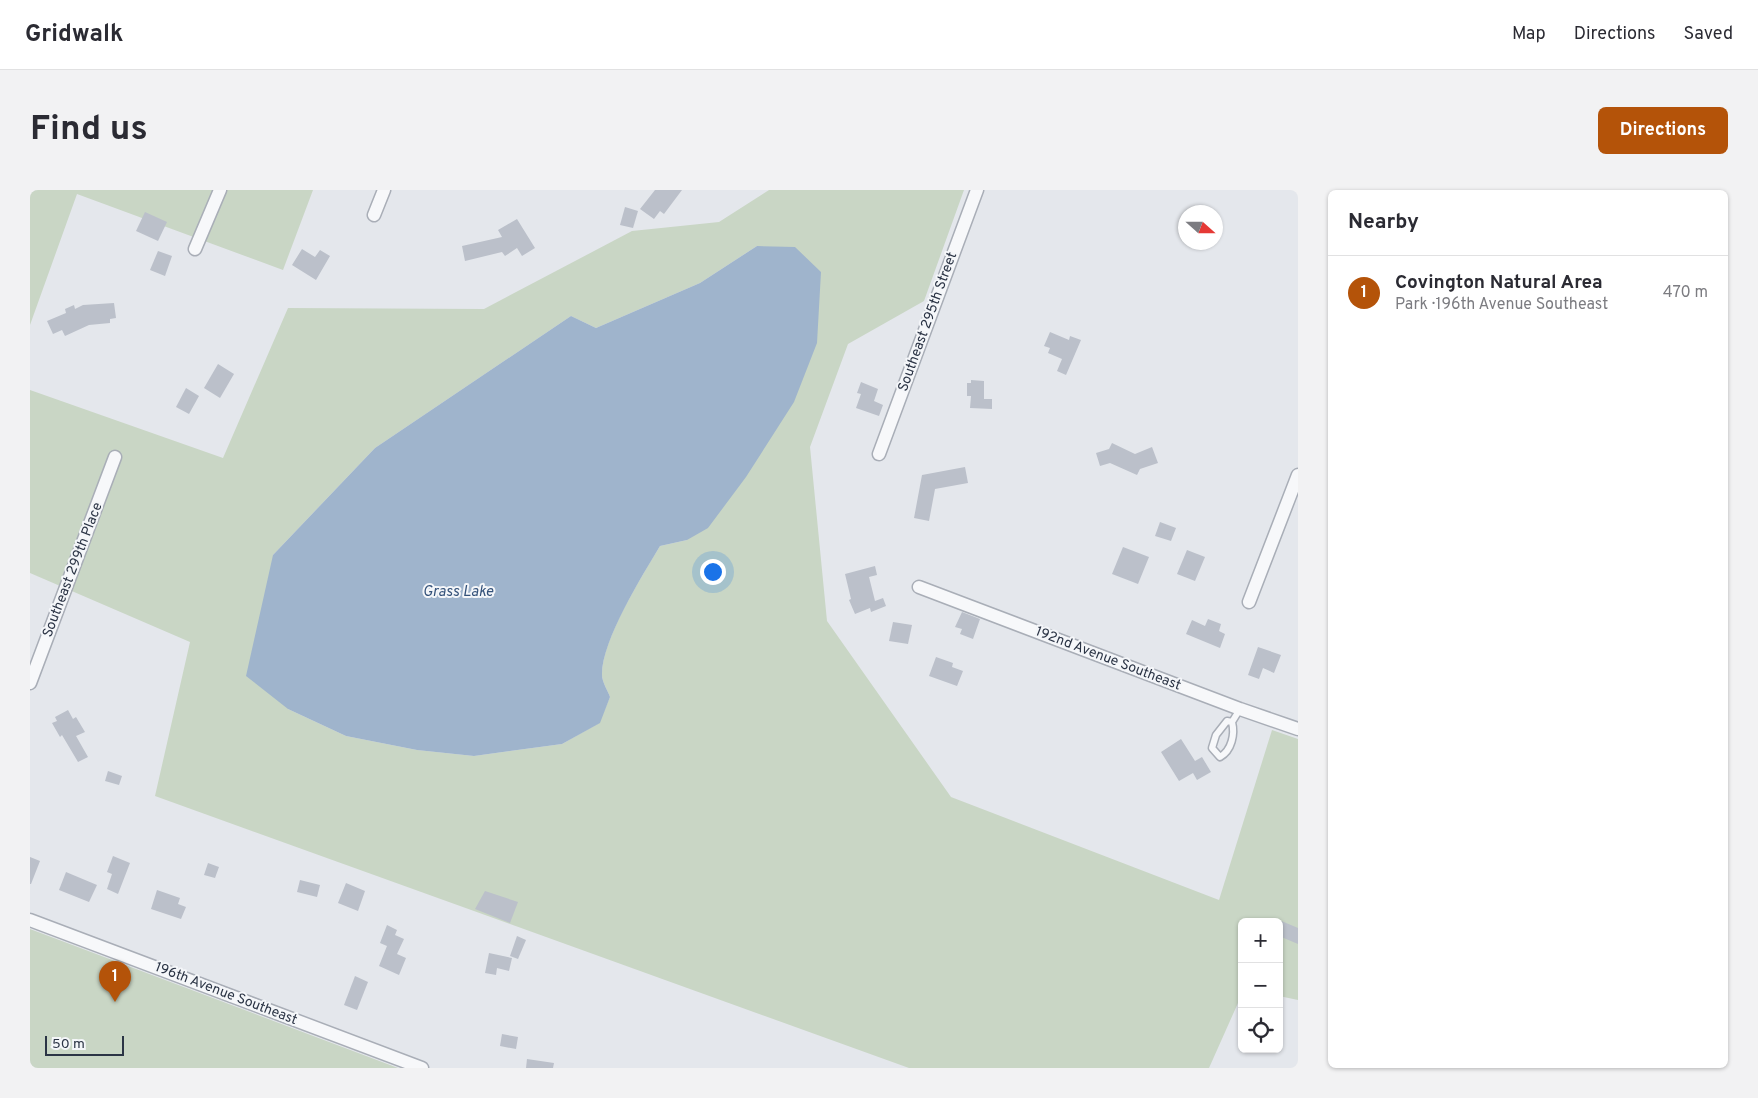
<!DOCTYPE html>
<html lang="en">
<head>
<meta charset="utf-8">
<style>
	:root { --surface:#fff; --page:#f2f2f3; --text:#2b2b33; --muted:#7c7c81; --line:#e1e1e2; --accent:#b45309 }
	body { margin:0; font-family:Overpass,sans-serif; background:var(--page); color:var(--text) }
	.controls { position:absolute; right:15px; bottom:15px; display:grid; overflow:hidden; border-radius:8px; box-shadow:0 1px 4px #0004 }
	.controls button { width:45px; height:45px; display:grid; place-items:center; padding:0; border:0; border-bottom:1px solid var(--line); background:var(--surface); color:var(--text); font:25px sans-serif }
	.compass { position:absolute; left:1148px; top:15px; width:45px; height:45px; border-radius:50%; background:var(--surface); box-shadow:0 1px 4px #0004; rotate:111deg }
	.scale { position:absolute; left:15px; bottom:12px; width:79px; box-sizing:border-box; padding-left:5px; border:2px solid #2b3445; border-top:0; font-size:14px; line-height:18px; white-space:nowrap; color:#2b3445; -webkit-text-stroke:4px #f4f6f9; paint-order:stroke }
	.you { position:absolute; left:682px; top:381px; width:18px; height:18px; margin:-12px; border:4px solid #fff; border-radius:50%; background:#1a73e8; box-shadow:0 0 0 8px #1a73e833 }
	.badge { display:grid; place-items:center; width:32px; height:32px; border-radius:50%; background:var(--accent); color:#fff; font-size:16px; font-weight:700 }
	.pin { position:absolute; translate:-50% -41px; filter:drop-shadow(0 1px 2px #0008) }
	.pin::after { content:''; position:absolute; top:26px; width:18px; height:15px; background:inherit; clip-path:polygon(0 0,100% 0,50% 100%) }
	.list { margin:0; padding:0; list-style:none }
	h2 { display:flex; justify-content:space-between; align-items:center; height:65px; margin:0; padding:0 20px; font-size:21px }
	h2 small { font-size:16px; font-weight:400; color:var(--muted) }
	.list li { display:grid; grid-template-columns:32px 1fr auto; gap:15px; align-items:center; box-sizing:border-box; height:75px; padding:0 20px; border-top:1px solid var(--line) }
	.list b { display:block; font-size:19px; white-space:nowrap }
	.list p { margin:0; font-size:16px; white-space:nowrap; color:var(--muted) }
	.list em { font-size:16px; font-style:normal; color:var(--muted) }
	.icon { flex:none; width:28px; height:28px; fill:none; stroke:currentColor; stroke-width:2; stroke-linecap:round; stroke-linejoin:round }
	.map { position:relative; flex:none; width:1268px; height:878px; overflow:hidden; border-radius:8px }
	header { display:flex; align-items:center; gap:30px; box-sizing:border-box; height:70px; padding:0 25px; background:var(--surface); border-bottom:1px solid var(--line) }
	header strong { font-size:24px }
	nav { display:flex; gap:28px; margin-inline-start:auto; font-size:18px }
	.intro { display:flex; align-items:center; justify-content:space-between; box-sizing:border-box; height:120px; padding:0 30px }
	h1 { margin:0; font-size:35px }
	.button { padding:12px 22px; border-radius:8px; background:var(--accent); color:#fff; font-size:18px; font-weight:700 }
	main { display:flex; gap:30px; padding:0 30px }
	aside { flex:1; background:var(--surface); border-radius:8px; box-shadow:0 1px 4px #0004 }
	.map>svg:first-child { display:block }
	.green { fill:#c9d6c5; fill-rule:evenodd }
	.water { fill:#9fb4cc }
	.building { fill:#bbc0ca }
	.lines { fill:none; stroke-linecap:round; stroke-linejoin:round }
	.service-casing { stroke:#a9aeb7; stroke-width:9 }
	.minor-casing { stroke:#a9aeb7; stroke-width:15 }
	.service { stroke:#f7f8fa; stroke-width:6 }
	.minor { stroke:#f7f8fa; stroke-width:12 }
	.labels { text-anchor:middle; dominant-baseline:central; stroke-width:4; stroke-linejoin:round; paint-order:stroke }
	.street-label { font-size:14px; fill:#2b3445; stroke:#f4f6f9 }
	.water-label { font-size:15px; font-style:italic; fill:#34527a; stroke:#f4f6f9 }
</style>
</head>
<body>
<header>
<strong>Gridwalk</strong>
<nav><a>Map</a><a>Directions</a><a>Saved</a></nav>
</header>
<div class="intro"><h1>Find us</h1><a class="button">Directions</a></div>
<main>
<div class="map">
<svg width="1268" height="878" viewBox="0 0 1268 878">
	<rect width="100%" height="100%" fill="#e4e7ec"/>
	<g class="green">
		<polygon points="0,0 283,0 253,80 47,4 0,135"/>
		<path d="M739 0H934L894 111 818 154 780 257 797 431 921 607 1189 710 1242 540 1268 549V810L1249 806V732H1212V804L1179 878H879L125 606 160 452 0 383V200L193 268 258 118 454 119 602 41 689 32ZM727 56 657 350 630 356C612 386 571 451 572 485 572 492 578 501 580 507L569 533 532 554 444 566 387 560 316 546 258 519 243 365 345 258 541 126 566 138 670 93Z"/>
		<polygon points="0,739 368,878 3,878 0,877"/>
	</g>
	<path class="water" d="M727 56 765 57 791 82 787 153 764 212 716 287 678 338 657 350 630 356C612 386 571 452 572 485 572 492 578 501 580 507L570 533 532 554 444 566 387 560 316 546 258 519 216 486 243 365 345 258 541 126 566 138 670 93Z"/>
	<g class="building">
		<polygon points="625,0 652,0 634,24 630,21 624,29 610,19"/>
		<polygon points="595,17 608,21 603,38 590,35"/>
		<polygon points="115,22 137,32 128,51 106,41"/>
		<polygon points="487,29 505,58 492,66 487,58 475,66 472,62 435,71 432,56 472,47 468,40"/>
		<polygon points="272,59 285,67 290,60 300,66 286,90 262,75"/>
		<polygon points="128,61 142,66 135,86 120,80"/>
		<polygon points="84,113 86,128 80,129 80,133 59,135 35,146 32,140 23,144 17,131 36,123 35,119 44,115 45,119 53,115"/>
		<polygon points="1020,142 1039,150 1040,146 1051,150 1036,185 1027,181 1032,169 1018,163 1020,158 1014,156"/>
		<polygon points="188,174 204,184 190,208 174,198"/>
		<polygon points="941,190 954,191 954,209 962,209 962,219 940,218 941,206 937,206 937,193 941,193"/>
		<polygon points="831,192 848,199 844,211 853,215 849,226 826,218 831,204 827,203"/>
		<polygon points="156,198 169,206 159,224 146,217"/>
		<polygon points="1082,253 1105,264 1122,257 1128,273 1110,279 1107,285 1080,273 1070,276 1066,263 1079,259"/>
		<polygon points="935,277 938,293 905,299 899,331 884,328 892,285"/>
		<polygon points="1130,332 1146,338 1141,351 1125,346"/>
		<polygon points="1093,357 1119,367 1108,394 1082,384"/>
		<polygon points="1157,360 1175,367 1165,391 1147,384"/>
		<polygon points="845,376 847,385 839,387 845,411 853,408 856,416 841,422 840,418 825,424 819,410 821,409 815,384"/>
		<polygon points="932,422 950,429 943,449 930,444 932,439 925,437"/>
		<polygon points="1178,429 1191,434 1189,441 1195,444 1190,458 1156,444 1162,430 1175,436"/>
		<polygon points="863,432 882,435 878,454 859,451"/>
		<polygon points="1228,457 1251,465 1244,483 1233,478 1229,489 1218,485"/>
		<polygon points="906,467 923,473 922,477 933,481 927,496 899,486"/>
		<polygon points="38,520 43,529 46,527 55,542 46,546 58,567 48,572 32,545 30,547 22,533 27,531 25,527"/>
		<polygon points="1151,549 1165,571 1172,567 1181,582 1167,590 1163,583 1149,591 1131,562"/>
		<polygon points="78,581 92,586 89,595 75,591"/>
		<polygon points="83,666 100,673 88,704 77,699 82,684 77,682"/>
		<polygon points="0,667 10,671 1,694 0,694"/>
		<polygon points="178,673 189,677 185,688 174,685"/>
		<polygon points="36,682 67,695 59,712 29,700"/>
		<polygon points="270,690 290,695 287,707 267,702"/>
		<polygon points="316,693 335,701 328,721 308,713"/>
		<polygon points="127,700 150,708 148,714 156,717 151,729 121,719"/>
		<polygon points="455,701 488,712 480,733 445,719"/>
		<polygon points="1249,730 1268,738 1268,754 1249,746"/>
		<polygon points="357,735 367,740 365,745 374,749 367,764 376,768 369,785 349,776 357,756 350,753"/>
		<polygon points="487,746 496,750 488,769 480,766"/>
		<polygon points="459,763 482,768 479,781 467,778 466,785 455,783"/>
		<polygon points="325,786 338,792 327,820 314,815"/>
		<polygon points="472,844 488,847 486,859 470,856"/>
		<polygon points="497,869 524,873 523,878 496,878"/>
	</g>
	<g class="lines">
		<g class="service-casing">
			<path id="service" d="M1202 532 1197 531 1186 545 1182 558 1190 567C1202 560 1205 544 1202 532L1210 519"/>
		</g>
		<g class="minor-casing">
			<g id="minor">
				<polyline points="344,25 354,0"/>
				<polyline points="165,59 190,0"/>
				<polyline points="849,264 947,0"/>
				<polyline points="889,397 1210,519 1268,539"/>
				<polyline points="1219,412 1268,285"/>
				<polyline points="0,493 85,267"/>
				<polyline points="0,730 392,878"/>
			</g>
		</g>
		<use href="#service" class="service"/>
		<use href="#minor" class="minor"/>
	</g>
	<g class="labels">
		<g class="street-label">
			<text transform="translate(898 132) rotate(-70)">Southeast 295th Street</text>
			<text transform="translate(43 380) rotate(-69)">Southeast 299th Place</text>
			<text transform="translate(1078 469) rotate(21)">192nd Avenue Southeast</text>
			<text transform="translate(196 804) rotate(21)">196th Avenue Southeast</text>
		</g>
		<g class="water-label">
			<text x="428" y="402">Grass Lake</text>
		</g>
	</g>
</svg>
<div class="controls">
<button>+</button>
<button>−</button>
<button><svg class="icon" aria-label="locate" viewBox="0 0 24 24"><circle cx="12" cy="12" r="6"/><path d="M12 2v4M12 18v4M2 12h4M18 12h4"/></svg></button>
</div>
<svg class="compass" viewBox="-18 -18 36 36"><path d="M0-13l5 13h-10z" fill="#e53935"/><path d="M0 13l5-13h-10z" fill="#7c7c81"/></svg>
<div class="scale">50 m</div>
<div class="you"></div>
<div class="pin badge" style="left:85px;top:812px">1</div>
</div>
<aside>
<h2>Nearby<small></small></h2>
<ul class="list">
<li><span class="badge">1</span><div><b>Covington Natural Area</b><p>Park · 196th Avenue Southeast</p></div><em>470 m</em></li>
</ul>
</aside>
</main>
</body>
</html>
